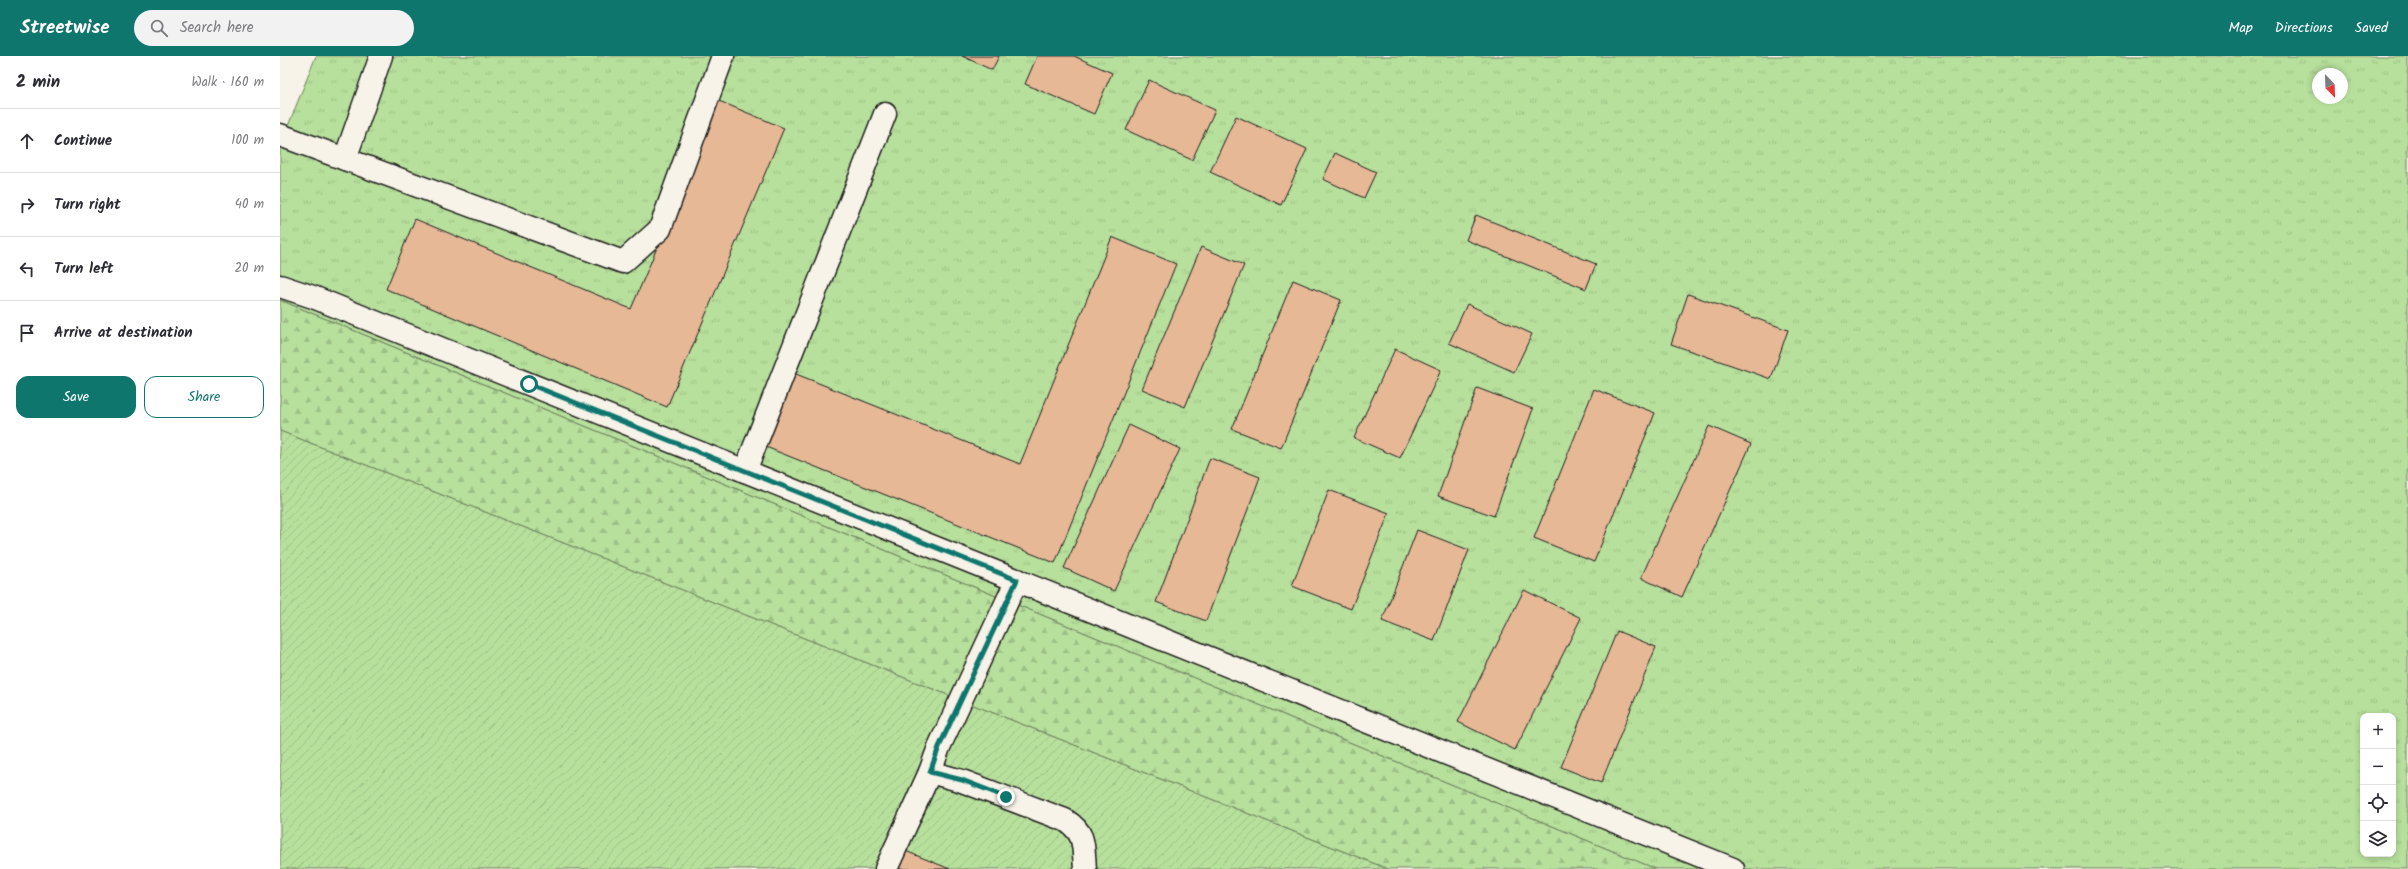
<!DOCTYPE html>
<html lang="en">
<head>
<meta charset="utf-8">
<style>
	:root { --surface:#fff; --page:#f2f2f3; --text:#2b2b33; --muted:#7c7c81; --line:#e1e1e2; --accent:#0f766e }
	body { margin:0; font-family:Kalam,sans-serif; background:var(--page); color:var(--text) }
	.controls { position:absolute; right:12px; bottom:12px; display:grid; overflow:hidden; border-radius:8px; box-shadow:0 2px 6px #0003 }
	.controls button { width:36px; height:36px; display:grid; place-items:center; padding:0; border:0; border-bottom:1px solid var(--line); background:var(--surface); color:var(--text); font:20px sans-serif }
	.compass { position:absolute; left:2032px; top:12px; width:36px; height:36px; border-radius:50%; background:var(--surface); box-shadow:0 2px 6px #0003; rotate:157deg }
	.stop { position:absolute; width:12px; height:12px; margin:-9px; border:3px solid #0f766e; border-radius:50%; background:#fff }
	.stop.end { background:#0f766e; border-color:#fff; box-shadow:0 1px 4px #0008 }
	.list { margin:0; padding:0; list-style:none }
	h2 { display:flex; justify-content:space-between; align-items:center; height:52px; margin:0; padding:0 16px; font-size:17px }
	h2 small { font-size:13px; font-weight:400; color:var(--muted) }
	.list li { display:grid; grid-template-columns:26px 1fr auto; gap:12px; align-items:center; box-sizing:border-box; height:64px; padding:0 16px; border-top:1px solid var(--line) }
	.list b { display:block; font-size:15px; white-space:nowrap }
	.list em { font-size:13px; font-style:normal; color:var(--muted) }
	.actions { display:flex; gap:8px; padding:12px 16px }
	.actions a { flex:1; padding:9px 0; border:1px solid var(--accent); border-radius:12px; text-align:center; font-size:14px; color:var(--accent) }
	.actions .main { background:var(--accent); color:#fff }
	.icon { flex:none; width:22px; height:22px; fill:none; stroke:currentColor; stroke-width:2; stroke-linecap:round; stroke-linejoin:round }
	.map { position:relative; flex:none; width:2128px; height:813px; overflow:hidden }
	header { display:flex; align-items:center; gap:24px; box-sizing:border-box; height:56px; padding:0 20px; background:var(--accent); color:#fff }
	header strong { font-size:19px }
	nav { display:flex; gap:22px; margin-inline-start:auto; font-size:14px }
	.search { width:280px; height:36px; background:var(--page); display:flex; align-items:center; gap:10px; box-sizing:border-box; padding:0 14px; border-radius:22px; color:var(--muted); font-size:15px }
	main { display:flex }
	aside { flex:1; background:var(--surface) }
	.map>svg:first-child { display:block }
	.grass { fill:url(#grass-tufts); stroke:#6a7e5c; fill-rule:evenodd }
	.forest { fill:url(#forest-firs); stroke:#6a7e5c }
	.garden { fill:url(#garden-furrows); stroke:#6a7e5c }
	.building { fill:#e6b896; stroke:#1c1c1c }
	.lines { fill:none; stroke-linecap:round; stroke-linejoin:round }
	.minor-casing { stroke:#1c1c1c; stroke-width:25 }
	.minor { stroke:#f7f3e8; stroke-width:22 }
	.route { stroke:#0f766e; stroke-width:5 }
</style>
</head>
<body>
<header>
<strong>Streetwise</strong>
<div class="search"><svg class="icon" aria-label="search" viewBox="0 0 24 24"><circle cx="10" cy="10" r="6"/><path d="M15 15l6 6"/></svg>Search here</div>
<nav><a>Map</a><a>Directions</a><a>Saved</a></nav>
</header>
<main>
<aside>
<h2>2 min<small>Walk · 160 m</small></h2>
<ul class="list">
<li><svg class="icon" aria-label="ahead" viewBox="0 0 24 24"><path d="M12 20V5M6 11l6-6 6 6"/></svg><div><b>Continue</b></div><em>100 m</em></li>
<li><svg class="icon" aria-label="right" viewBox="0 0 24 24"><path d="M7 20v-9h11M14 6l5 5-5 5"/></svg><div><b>Turn right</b></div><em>40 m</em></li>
<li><svg class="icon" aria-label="left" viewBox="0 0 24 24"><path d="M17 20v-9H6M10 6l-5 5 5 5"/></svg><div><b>Turn left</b></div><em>20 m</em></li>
<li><svg class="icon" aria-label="arrive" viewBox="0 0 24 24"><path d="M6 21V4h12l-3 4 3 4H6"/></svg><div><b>Arrive at destination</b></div></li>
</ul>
<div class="actions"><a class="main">Save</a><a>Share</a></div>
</aside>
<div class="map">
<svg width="2128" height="813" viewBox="0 0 2128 813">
	<defs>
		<pattern id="grass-tufts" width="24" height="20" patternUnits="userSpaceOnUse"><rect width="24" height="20" fill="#b7e09c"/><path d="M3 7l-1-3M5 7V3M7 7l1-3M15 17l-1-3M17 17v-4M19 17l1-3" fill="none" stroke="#9dc086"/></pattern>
		<pattern id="forest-firs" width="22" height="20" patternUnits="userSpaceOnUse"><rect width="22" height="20" fill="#b7e09c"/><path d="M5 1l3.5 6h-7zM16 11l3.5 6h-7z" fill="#9dc086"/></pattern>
		<pattern id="garden-furrows" width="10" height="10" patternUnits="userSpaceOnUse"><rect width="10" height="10" fill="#b7e09c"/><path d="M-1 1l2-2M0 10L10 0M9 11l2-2" fill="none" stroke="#9dc086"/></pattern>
	</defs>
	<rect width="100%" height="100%" fill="#f7f3e8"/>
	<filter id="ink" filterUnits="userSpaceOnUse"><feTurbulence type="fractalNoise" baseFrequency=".025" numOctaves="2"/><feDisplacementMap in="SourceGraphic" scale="8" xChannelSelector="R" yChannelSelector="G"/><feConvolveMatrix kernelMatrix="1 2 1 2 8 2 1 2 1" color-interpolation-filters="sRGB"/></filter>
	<g filter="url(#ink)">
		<path class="grass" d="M36 0H2128V813H1376L0 244V90ZM2038 18H2062V42H2038ZM2083 660H2113V798H2083Z"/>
		<polygon class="forest" points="0,244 1376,813 1108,813 0,375"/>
		<polygon class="garden" points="0,375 43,392 1108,813 0,813"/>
		<g class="building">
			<polygon points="682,0 719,0 712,14"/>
			<polygon points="757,0 794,0 832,17 814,58 745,28"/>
			<polygon points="869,24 935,54 912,104 846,74"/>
			<polygon points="439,45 504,72 387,351 106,233 135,163 351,253"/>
			<polygon points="956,60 1027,93 1001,149 930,116"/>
			<polygon points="1055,97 1096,116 1084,142 1043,123"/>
			<polygon points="1196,159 1316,208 1306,233 1186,184"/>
			<polygon points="832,181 896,208 775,507 481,389 511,316 740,408"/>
			<polygon points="921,191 964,209 905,351 862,333"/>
			<polygon points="1013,224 1061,244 1001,392 952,373"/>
			<polygon points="1408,238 1508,274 1491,323 1391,288"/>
			<polygon points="1187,248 1252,278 1234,316 1169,287"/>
			<polygon points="1115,293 1161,314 1120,402 1074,382"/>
			<polygon points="1197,332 1253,353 1214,460 1158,440"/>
			<polygon points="1314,333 1375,357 1314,506 1254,482"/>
			<polygon points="849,369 900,393 834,535 784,512"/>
			<polygon points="1429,370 1471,388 1402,541 1361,522"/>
			<polygon points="930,402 980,421 926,565 876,546"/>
			<polygon points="1049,434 1109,457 1071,553 1012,530"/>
			<polygon points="1137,474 1189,494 1154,585 1102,565"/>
			<polygon points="1244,534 1301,562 1235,694 1178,666"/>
			<polygon points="1337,575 1376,591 1321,727 1281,711"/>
			<polygon points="623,794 670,813 615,813"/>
		</g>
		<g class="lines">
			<g class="minor-casing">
				<g id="minor">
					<polyline points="0,79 343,206 380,173 443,0"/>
					<polyline points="65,103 101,0"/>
					<polyline points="0,230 33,241 1453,813"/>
					<polyline points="465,415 605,58"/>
					<path d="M737 524 659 691 650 716 682 725 785 764C806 777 803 789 805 813"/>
					<polyline points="606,813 650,716"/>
				</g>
			</g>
			<use href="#minor" class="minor"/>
		</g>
	</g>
	<g class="lines" filter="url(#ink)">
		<polyline class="route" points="249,328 737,524 659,691 650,716 682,724 726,741"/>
	</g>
</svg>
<div class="controls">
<button>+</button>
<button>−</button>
<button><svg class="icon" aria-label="locate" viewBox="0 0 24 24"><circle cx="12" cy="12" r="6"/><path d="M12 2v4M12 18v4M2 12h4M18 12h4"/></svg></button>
<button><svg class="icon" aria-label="layers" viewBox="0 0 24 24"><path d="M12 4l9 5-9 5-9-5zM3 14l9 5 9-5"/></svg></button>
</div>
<svg class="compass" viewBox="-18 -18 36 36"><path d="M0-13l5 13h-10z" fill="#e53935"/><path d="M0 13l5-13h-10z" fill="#7c7c81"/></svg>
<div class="stop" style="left:249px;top:328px"></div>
<div class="stop end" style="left:726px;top:741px"></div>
</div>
</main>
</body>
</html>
